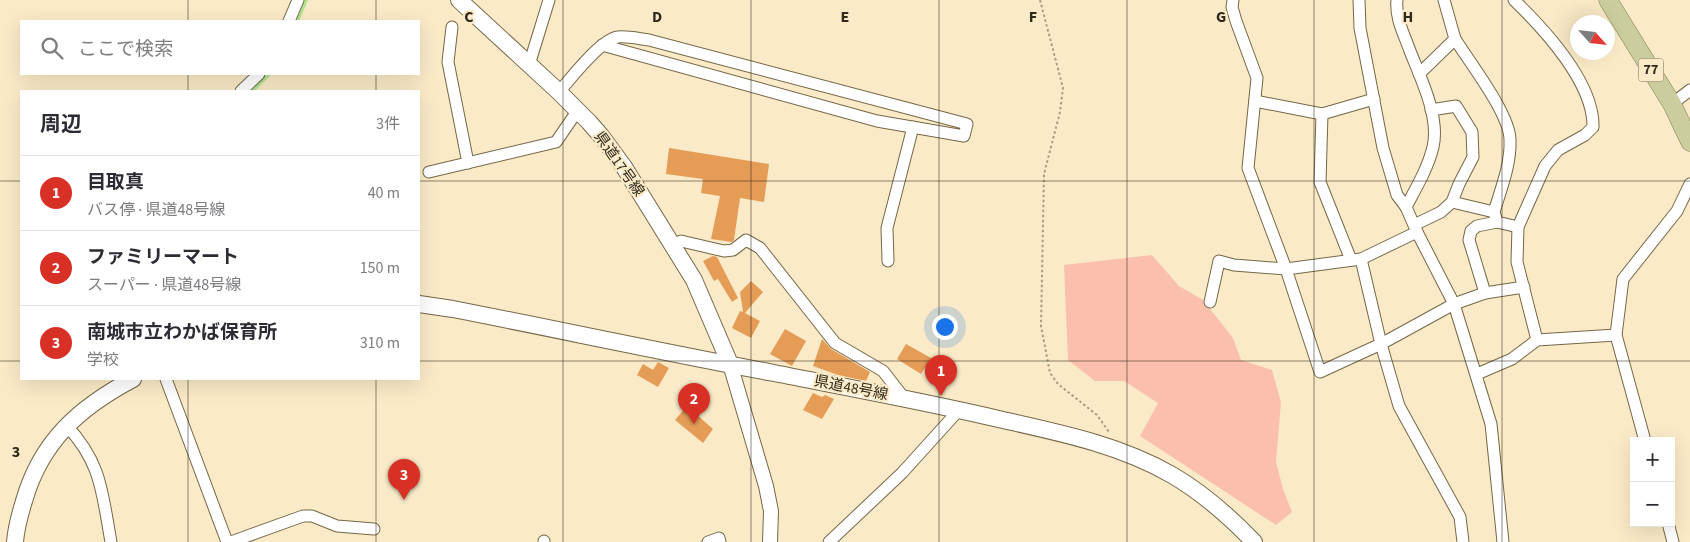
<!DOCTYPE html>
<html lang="ja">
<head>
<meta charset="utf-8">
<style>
	:root { --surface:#fff; --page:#f2f2f3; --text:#2b2b33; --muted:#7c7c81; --line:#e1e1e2; --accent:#d93025 }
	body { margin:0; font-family:"Source Sans 3","Noto Sans JP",sans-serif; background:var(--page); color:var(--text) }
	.controls { position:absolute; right:15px; bottom:15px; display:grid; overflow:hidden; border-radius:0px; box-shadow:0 5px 20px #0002 }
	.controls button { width:45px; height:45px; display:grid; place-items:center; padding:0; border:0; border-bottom:1px solid var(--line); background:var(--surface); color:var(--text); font:25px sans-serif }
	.compass { position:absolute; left:1570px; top:15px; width:45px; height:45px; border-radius:50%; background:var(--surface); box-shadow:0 5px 20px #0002; rotate:117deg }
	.you { position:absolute; left:944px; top:326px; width:18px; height:18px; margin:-12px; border:4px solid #fff; border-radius:50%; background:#1a73e8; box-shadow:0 0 0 8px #1a73e833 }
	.badge { display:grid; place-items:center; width:32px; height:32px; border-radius:50%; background:var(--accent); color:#fff; font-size:16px; font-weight:700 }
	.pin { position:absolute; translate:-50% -41px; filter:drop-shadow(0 1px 2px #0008) }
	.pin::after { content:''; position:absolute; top:26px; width:18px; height:15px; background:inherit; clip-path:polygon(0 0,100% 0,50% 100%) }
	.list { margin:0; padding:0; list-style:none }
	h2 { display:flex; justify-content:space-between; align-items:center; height:65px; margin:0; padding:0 20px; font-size:21px }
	h2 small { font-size:16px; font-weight:400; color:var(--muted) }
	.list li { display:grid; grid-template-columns:32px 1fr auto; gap:15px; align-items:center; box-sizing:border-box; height:75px; padding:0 20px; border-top:1px solid var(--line) }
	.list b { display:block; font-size:19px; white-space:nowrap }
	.list p { margin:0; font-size:16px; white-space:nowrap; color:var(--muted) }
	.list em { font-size:16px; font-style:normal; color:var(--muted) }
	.icon { flex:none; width:28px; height:28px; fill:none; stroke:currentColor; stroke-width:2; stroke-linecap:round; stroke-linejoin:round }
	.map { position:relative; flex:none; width:1690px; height:542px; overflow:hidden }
	.search { position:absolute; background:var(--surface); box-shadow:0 5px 20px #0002; left:20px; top:20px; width:400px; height:55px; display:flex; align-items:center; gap:12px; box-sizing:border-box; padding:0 18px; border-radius:0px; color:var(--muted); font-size:19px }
	.panel { position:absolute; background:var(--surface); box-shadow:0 5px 20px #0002; left:20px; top:90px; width:400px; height:290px; border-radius:0px }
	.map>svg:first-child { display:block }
	.green { fill:#fbc0ad }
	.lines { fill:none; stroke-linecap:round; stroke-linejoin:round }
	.stream { stroke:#b1e492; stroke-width:4 }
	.building { fill:#e59c57 }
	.minor-casing { stroke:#756747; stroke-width:13 }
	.tertiary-casing { stroke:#756747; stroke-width:16 }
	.secondary-casing { stroke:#756747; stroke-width:18 }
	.primary-casing { stroke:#7f7e48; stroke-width:19 }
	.path { stroke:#a89c82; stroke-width:2; stroke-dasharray:2.5 2.5; stroke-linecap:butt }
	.minor { stroke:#fff; stroke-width:11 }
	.tertiary { stroke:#fff; stroke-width:14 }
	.secondary { stroke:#fff; stroke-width:16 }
	.primary { stroke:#cccd9f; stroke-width:18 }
	.grid { fill:none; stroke:#302a1c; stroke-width:1; stroke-opacity:0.55 }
	.labels { text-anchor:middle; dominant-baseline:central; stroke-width:4.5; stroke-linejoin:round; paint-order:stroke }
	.shield { fill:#faeac7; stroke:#6d644f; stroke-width:1 }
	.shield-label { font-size:14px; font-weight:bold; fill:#302a1c }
	.street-label { font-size:15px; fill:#302a1c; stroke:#faeac7 }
	.grid-label { font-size:16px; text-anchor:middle; font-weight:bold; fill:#302a1c; stroke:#faeac7; stroke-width:4.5; stroke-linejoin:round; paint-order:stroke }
</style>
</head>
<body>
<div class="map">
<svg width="1690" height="542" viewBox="0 0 1690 542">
	<rect width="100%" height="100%" fill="#faeac7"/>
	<polygon class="green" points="1152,255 1179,286 1203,300 1233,338 1241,360 1272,370 1281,402 1276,462 1283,489 1292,512 1276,525 1140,436 1158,403 1124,381 1095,381 1068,360 1064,265"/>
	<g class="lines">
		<g class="stream">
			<polyline points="297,21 306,0"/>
			<polyline points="252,91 269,74"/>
		</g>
	</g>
	<g class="building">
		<polygon points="669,148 769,164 764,202 740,198 734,240 732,242 711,239 720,196 701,193 703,179 666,174"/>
		<polygon points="713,256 717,257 738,298 732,302 718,279 714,281 703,261"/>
		<polygon points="751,281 763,292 745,313 760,321 751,338 732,328 740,311 743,312 740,292"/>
		<polygon points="785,329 806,341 792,366 770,354"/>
		<polygon points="822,339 831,349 870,372 866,381 838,375 813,366"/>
		<polygon points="906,344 931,358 921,374 897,359"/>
		<polygon points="658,362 669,368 658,387 637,375 643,364 653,370"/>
		<polygon points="813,393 822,397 825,395 834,399 822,419 803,410"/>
		<polygon points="687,406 713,429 703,443 675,420"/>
	</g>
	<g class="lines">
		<g class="minor-casing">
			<g id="minor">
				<polyline points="1233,0 1232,7 1236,21 1257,78 1248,168 1286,269 1361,259 1417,232"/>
				<polyline points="1359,0 1360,28 1383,148 1397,195 1406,207"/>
				<path d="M1397 0C1395 18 1404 34 1410 51 1421 79 1440 117 1433 147 1428 168 1416 188 1406 207L1417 232 1454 304 1491 424 1503 542"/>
				<path d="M1514 0C1544 29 1594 83 1593 127L1585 135 1558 150 1545 166 1518 227 1517 262 1537 340"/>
				<polyline points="289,21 298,0"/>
				<polyline points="452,27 448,62 468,163"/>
				<path d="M1455 39C1470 63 1510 114 1510 140 1511 164 1501 189 1494 212"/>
				<polyline points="529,65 549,0"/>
				<polyline points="1419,74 1455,39 1444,0"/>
				<polyline points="241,91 259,74"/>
				<path d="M559 92C571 78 601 39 618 37 628 36 640 39 649 40L967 124 964 136 877 121 602 45"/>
				<polyline points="1255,101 1322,114 1374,99"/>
				<polyline points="1672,104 1690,90"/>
				<polyline points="1322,114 1320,182 1351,260"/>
				<polyline points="429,172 556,142 578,110"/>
				<polyline points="1452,202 1494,212 1497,222 1518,227"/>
				<polyline points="1414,225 1441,212 1452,202 1459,184 1473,157 1472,132 1456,106 1431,110"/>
				<polyline points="672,246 681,241 724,251 733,250 746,240 760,248 835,343 883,371 904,398"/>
				<polyline points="1361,259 1381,344 1399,406 1460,517 1463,542"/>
				<polyline points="888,261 887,228 913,127"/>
				<polyline points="1485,293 1469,240 1471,231 1477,226 1497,222"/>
				<polyline points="1210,302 1219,261 1234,265 1286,269 1320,372 1381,344 1454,304 1485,293 1524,287"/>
				<polyline points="1477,374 1512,359 1537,340 1616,335"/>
				<polyline points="166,379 227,542"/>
				<path d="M66 425C102 463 102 493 111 542"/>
				<polyline points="1645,441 1616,335 1623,279 1677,211 1690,184"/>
				<polyline points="1668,523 1673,542"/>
				<polyline points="544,541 544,542"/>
				<polyline points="231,542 303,516 312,516 337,526 374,529"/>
				<polyline points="708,542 719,538 720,542"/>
				<polyline points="829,542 902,473 959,410"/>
			</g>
		</g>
		<g class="tertiary-casing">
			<polyline id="tertiary" points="730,364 766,486 771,511 770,542"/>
		</g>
		<g class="secondary-casing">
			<g id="secondary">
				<polyline points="459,0 559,92 589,122 602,137 624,167 694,280 730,364"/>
				<path d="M419 304 453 309C560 330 667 353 774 373 850 388 927 402 1003 420 1061 433 1120 445 1172 475 1203 493 1229 516 1254 542"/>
				<path d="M15 542C16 528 20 514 24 501 41 441 80 407 133 379"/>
			</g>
		</g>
		<g class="primary-casing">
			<polyline id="primary" points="1608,0 1672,104 1690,142"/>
		</g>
		<polyline class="path" points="1040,0 1063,88 1060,112 1044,174 1041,326 1050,373 1058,384 1097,415 1109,432"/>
		<use href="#minor" class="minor"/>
		<use href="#tertiary" class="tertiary"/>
		<use href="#secondary" class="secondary"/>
		<use href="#primary" class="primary"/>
	</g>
	<path class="grid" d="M188 0V21M376 0V21M563 0V542M751 0V542M939 0V542M1127 0V542M1314 0V542M1502 0V542M188 74V91M376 74V91M0 181H21M419 181H1690M0 361H21M419 361H1690M188 379V542M376 379V542"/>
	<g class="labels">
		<rect class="shield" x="1638.5" y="58.5" width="25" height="23" rx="4"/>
		<g class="shield-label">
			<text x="1651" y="70">77</text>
		</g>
		<g class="street-label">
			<text transform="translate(619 164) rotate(55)">県道17号線</text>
			<text transform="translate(851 388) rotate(11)">県道48号線</text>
		</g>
	</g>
	<g class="grid-label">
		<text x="469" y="22">C</text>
		<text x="657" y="22">D</text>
		<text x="845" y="22">E</text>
		<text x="1033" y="22">F</text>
		<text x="1221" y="22">G</text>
		<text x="1408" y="22">H</text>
		<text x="16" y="457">3</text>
	</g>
</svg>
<div class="controls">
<button>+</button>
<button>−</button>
</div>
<svg class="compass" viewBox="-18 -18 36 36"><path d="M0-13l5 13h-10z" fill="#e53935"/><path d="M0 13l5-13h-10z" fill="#7c7c81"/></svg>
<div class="you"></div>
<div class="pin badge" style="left:941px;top:396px">1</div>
<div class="pin badge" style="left:694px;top:424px">2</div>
<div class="pin badge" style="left:404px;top:500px">3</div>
<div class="search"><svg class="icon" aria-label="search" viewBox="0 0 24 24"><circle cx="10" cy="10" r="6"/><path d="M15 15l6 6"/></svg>ここで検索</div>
<section class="panel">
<h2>周辺<small>3件</small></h2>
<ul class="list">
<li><span class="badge">1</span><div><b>目取真</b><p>バス停 · 県道48号線</p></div><em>40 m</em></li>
<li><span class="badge">2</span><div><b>ファミリーマート</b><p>スーパー · 県道48号線</p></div><em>150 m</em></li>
<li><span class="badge">3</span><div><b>南城市立わかば保育所</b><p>学校</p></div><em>310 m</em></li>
</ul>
</section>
</div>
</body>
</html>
